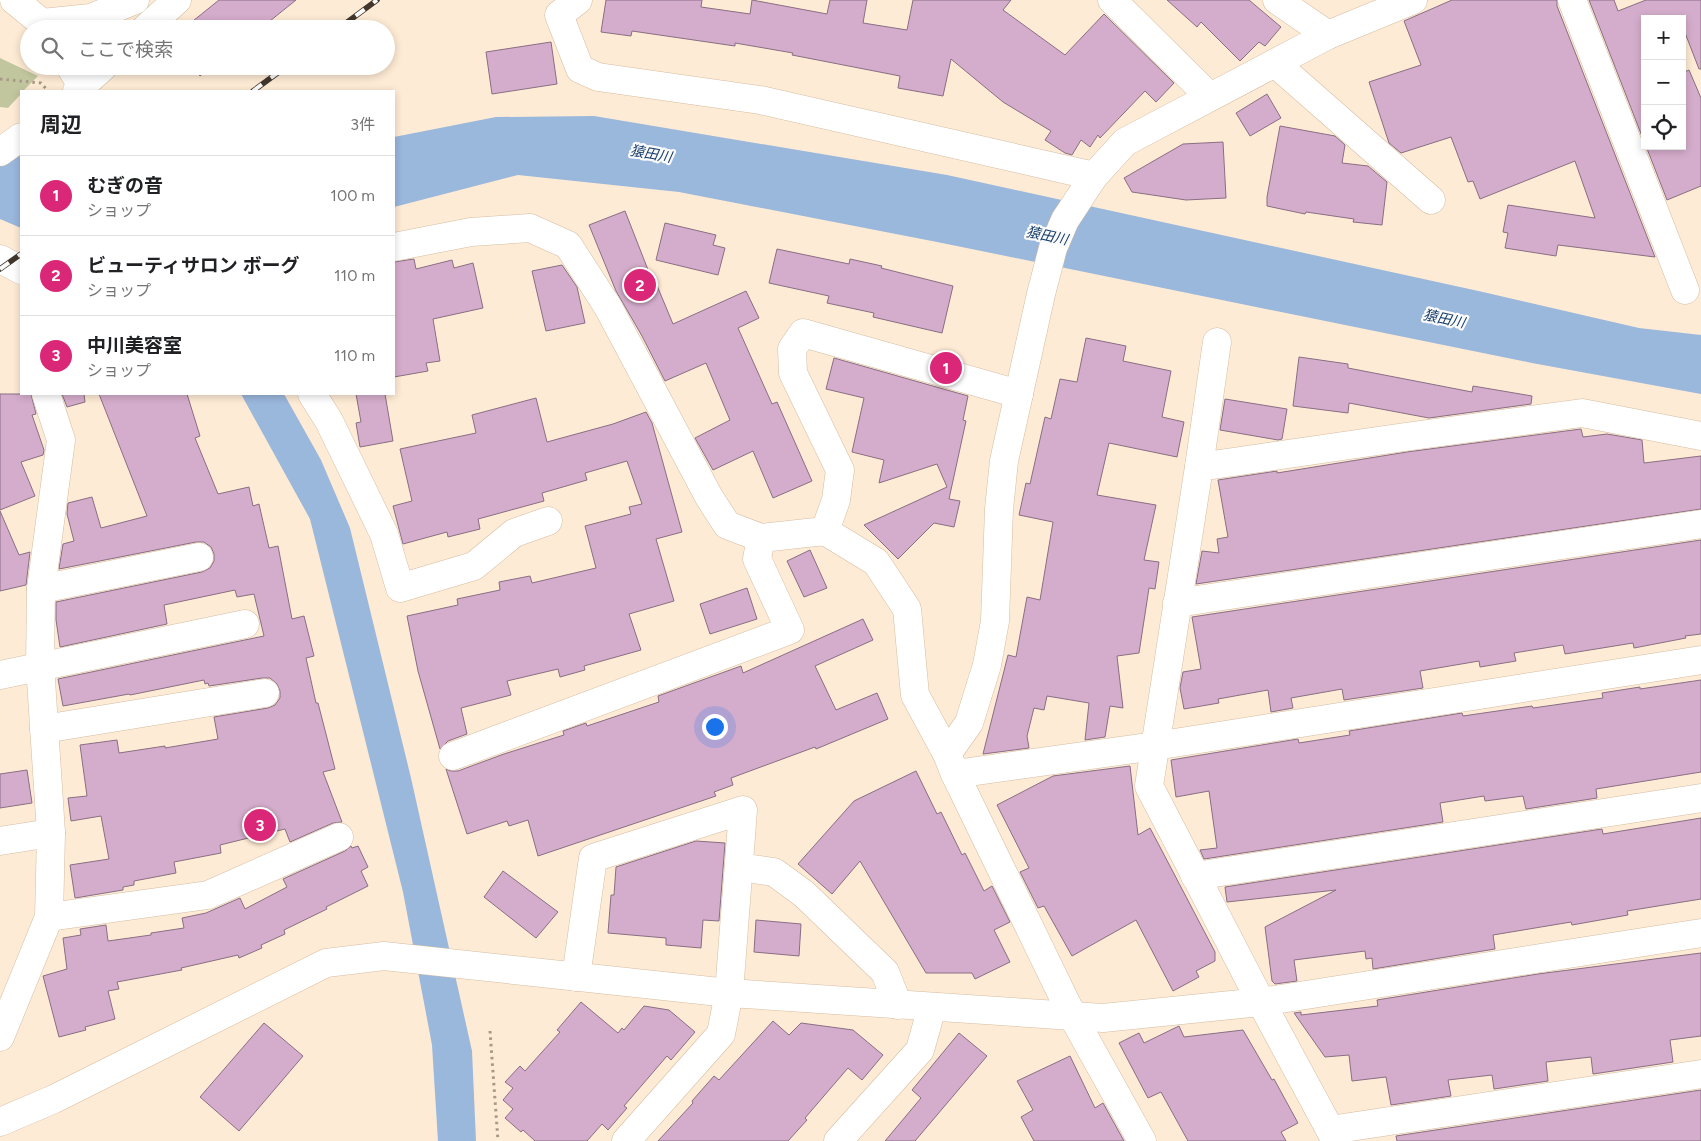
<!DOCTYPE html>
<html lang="ja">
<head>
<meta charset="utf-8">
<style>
	:root { --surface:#fff; --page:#f6f6f6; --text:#202124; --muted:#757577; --line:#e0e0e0; --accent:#db2777 }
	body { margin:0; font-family:Figtree,"Noto Sans JP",sans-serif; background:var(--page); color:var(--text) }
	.controls { position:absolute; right:15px; top:15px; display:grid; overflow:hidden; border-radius:0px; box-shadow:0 2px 8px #0003 }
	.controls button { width:45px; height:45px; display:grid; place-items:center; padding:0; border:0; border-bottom:1px solid var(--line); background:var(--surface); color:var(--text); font:25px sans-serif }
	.you { position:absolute; left:714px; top:726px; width:18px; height:18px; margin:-12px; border:4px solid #fff; border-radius:50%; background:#1a73e8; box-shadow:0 0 0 8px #1a73e833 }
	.badge { display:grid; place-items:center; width:32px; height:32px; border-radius:50%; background:var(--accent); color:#fff; font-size:16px; font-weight:700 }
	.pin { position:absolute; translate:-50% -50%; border:2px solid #fff; box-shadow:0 1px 5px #0006 }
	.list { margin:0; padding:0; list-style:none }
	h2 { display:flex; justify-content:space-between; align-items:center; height:65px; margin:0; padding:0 20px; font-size:21px }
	h2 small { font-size:16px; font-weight:400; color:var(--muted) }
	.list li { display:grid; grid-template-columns:32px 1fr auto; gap:15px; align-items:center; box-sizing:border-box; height:80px; padding:0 20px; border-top:1px solid var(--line) }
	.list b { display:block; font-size:19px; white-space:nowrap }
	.list p { margin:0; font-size:16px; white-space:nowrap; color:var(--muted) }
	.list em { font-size:16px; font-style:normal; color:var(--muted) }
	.icon { flex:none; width:28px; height:28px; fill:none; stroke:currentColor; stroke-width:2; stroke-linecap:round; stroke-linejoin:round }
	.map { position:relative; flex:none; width:1701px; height:1141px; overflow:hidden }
	.search { position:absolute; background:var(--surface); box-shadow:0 2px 8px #0003; left:20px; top:20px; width:375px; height:55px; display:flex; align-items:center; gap:12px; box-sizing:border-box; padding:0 18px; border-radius:28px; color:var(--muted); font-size:19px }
	.panel { position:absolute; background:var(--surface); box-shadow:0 2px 8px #0003; left:20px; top:90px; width:375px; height:305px; border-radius:0px }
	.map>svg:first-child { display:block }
	.green { fill:#c2c69e }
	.water { fill:#9ab7dc }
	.building { fill:#d5adcc; stroke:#896e83 }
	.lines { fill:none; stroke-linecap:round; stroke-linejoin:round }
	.minor-casing { stroke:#d4bda2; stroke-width:29 }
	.tertiary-casing { stroke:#d4bda2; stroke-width:29 }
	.path { stroke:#a79887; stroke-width:3; stroke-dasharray:2.5 4; stroke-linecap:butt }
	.minor { stroke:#fff; stroke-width:28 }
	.tertiary { stroke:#fff; stroke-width:28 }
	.rail-casing { stroke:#41372c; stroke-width:5.5 }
	.rail { stroke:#fbfbfb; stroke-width:4; stroke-dasharray:11; stroke-linecap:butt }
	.labels { text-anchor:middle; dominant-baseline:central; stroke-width:4.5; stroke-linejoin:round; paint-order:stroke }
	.water-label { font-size:14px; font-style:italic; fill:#153d6b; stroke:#fbfbfb }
</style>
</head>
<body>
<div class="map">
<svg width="1701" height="1141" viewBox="0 0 1701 1141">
	<rect width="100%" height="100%" fill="#feebd5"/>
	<polygon class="green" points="0,58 38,76 23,91 21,91 21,94 8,108 0,107"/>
	<g class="water">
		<polygon points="594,116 947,175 1483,292 1639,328 1701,335 1701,394 1532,363 937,242 679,192 518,175 394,207 394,137 496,117"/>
		<polygon points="0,139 21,155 21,228 0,219"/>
		<polygon points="241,394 284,394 321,460 350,528 411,778 472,1051 476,1141 438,1141 432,1045 403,892 310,519"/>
	</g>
	<g class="building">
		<polygon points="219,0 296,0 260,29 183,29"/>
		<polygon points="606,0 702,0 701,7 750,14 752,0 827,14 830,0 867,0 863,23 907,30 913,0 1011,0 1003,10 1065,55 1104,14 1174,83 1156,102 1145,91 1100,138 1098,135 1090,147 1081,140 1072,155 1065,153 1045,140 1051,131 1003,102 951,59 943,96 898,88 900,76 792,55 793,53 735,43 735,46 632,31 631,36 601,32"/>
		<polygon points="1167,0 1249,0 1281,27 1265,46 1259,42 1240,61 1201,22 1197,27"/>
		<polygon points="1452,0 1557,0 1557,6 1655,257 1558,245 1556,256 1505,248 1508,233 1503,232 1508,205 1595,218 1575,161 1480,199 1473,181 1468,182 1451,137 1401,153 1389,143 1369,82 1421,65 1404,21"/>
		<polygon points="1589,0 1614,0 1618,11 1646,0 1701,0 1701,69 1699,69 1682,25 1682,19 1680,19 1679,16 1672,19 1645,19 1645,144"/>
		<polygon points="551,42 557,84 492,94 486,52"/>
		<polygon points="193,66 212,66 200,76"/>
		<polygon points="1689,70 1701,98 1701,186 1667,200 1646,146 1682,146 1682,73"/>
		<polygon points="1267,94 1281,118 1250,136 1236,113"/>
		<polygon points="1280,126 1335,136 1345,145 1342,163 1368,166 1387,182 1382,225 1353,222 1354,219 1306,212 1305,214 1267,206 1267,197"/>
		<polygon points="1223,142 1226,198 1186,200 1132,192 1124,178 1183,144"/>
		<polygon points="625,211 652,280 653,276 673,324 746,291 759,318 738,328 772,404 777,402 812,481 773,498 753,451 713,470 695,438 730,420 706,363 665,381 642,336 616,291 589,225"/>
		<polygon points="665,223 716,235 713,245 725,248 718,275 656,260"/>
		<polygon points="777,249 849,264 850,259 882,266 881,268 953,286 942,333 873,317 874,313 827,303 829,296 769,283"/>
		<polygon points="414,259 416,269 452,260 454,268 473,263 483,308 433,319 440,361 426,363 428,371 394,377 394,262"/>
		<polygon points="562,265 577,287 585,323 546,331 532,271"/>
		<polygon points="1086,338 1126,346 1123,361 1171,371 1162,417 1184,422 1177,457 1109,443 1097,495 1156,505 1144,560 1159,562 1155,589 1149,588 1139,653 1117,656 1123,708 1110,706 1105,737 1085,740 1089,703 1047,696 1044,710 1034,708 1027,736 1029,748 983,754 1008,655 1016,657 1027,597 1040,600 1053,522 1019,515 1026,483 1030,484 1045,417 1051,419 1060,379 1077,382"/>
		<polygon points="1299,357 1348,364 1348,368 1472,392 1473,386 1532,396 1531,404 1429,418 1349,403 1348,413 1293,406"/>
		<polygon points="834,358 968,396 963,420 966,421 949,499 960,501 954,527 934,523 898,559 864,525 947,487 937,464 879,483 884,460 852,452 864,398 826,389"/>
		<polygon points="0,394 31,394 36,414 32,415 44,450 43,455 21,462 35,496 0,510"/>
		<polygon points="62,394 84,394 85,402 67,407"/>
		<polygon points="99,394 187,394 200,436 195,438 218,494 249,487 253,506 259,504 269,548 278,546 292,619 304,616 314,656 306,658 316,703 318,703 335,769 323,772 342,822 333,823 290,842 285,829 220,845 221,853 174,862 176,873 134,881 134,885 123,887 123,890 75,898 70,865 109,859 101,816 71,821 68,798 87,796 80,745 117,740 119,753 165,746 165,748 218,739 214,717 268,708 275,705 280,698 280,691 277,684 270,678 262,678 209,686 208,683 205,684 204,680 130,695 129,694 63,706 58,679 264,636 254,594 237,597 235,590 164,605 167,624 60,647 56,620 56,602 202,572 210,568 214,561 214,554 211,547 204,542 196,542 59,569 63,544 74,541 67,514 68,503 92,497 101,528 147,516"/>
		<polygon points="356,394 385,394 393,441 360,447 356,423 361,422"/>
		<polygon points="536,398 547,442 613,424 646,412 652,423 682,532 656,539 674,601 629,614 641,650 584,666 585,670 560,677 558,669 507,681 511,695 461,708 467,734 448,741 440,749 418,671 407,616 458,605 457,599 500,590 499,582 530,576 532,583 596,568 585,526 631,514 629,507 642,504 627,461 585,473 587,480 542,493 544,501 478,519 480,529 448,537 447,532 403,544 393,506 412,501 400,449 476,433 472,415"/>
		<polygon points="1225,399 1287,409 1282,439 1278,440 1220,430"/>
		<polygon points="1581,429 1583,437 1607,434 1642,440 1644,463 1701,456 1701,509 1196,584 1202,551 1219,553 1217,539 1228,537 1218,480 1277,471 1277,473 1407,452"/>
		<polygon points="0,511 19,555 30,552 26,585 0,591"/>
		<polygon points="1701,540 1701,634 1685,636 1686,638 1634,648 1633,643 1565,654 1563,645 1514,653 1516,661 1480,667 1479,661 1420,671 1423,688 1344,700 1342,689 1291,698 1293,708 1271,712 1268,690 1218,699 1219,703 1184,709 1180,688 1183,672 1201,669 1192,617"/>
		<polygon points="810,550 827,588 804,597 787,561"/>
		<polygon points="747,588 757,619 710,634 700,604"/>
		<polygon points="863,619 873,640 815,666 836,710 877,693 888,719 816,749 815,747 731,778 733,785 714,792 716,796 538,856 528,820 509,826 507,821 467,834 446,769 451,771 458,771 504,754 564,735 563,731 586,723 587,726 659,702 658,696 741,666 743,673"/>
		<polygon points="1701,680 1701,772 1596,789 1597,798 1526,809 1523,796 1485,801 1484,796 1440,803 1443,822 1204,859 1200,850 1217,848 1209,791 1176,797 1171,760 1298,739 1299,743 1350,735 1349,731 1462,713 1463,716 1532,706 1533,708 1603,698 1602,693 1640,687 1640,689"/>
		<polygon points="1130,766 1138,835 1150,828 1215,952 1215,961 1196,971 1199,977 1173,991 1136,920 1072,956 1044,906 1038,908 1020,872 1029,868 997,805 1053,776"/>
		<polygon points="27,770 32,803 0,808 0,774"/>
		<polygon points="916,771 937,814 941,812 962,855 965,853 984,891 992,886 1010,922 994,930 1010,962 975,979 972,973 926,973 860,861 832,894 798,864 854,801"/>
		<polygon points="1701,818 1701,899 1627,911 1628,915 1572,925 1571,922 1493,935 1495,949 1373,969 1372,958 1366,959 1365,951 1294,960 1297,981 1275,984 1272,981 1265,927 1336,890 1227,902 1225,887 1602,829 1603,834"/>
		<polygon points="696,841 725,843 719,921 703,920 701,948 666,945 666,938 608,933 611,895 614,895 616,867"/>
		<polygon points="351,846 352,848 358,846 368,867 361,871 368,886 326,907 327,909 284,930 285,934 261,945 262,948 239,958 238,955 181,968 182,970 117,982 119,989 108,991 115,1019 85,1027 86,1030 59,1037 43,976 67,969 63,938 81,935 80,929 106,925 108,941 151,935 151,933 184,928 182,918 206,913 240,898 245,909 287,887 283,879 345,851"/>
		<polygon points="503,871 558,912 536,938 484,897"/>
		<polygon points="756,920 801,924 799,956 754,952"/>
		<polygon points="1701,953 1701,1036 1670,1040 1673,1062 1593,1074 1591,1057 1546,1062 1548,1081 1494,1089 1492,1075 1448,1080 1451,1096 1391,1105 1386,1077 1352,1081 1349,1055 1325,1057 1294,1013 1301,1012 1301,1015 1378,1006 1377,1000 1538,974"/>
		<polygon points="581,1002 618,1033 622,1028 624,1030 644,1006 669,1010 695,1032 671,1060 667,1056 624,1106 627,1108 608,1130 602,1124 587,1141 535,1141 523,1130 521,1132 505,1118 513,1109 503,1100 513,1088 505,1082 520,1066 525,1071 560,1032 557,1030"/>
		<polygon points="773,1021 789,1035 801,1023 853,1030 883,1055 862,1080 848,1068 805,1118 807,1120 788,1141 658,1141 693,1103 692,1101 714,1076 719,1080"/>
		<polygon points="264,1023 303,1056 239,1131 200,1097"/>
		<polygon points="1179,1026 1184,1037 1243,1030 1272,1080 1274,1079 1298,1123 1281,1132 1286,1141 1188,1141 1161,1092 1148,1098 1119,1043 1139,1033 1144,1043"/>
		<polygon points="959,1033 987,1056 915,1141 885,1141 921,1098 912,1090"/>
		<polygon points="1070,1056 1095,1108 1103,1103 1124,1141 1034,1141 1021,1117 1033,1110 1017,1081"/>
		<polygon points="1701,1090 1701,1141 1397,1141 1396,1136"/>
	</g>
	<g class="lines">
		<g class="minor-casing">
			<g id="minor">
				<polyline points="14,0 42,23 91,18 135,0"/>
				<polyline points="578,0 559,15 580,69 598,77 760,100 1094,176"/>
				<polyline points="1112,0 1210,97"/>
				<polyline points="1277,0 1328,35"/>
				<polyline points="1572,0 1685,290"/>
				<polyline points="145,29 177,0"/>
				<polyline points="1275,63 1431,200"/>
				<polyline points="70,66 82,86 104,66"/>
				<polyline points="394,247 471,232 530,228 568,245 608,307 709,497 727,525 761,538 825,531 876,562 907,609 915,695 947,754"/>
				<polyline points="0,259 21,270"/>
				<polyline points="312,394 329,421 384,534 400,588 474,566 514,533 548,521"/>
				<polyline points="1199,467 1217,342"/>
				<polyline points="825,531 836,500 840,470 793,373 792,349 803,333 1019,394"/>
				<polyline points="41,589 199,557"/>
				<polyline points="1177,603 1701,524"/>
				<polyline points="0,675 245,624"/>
				<polyline points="44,729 265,693"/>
				<polyline points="453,756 790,630 757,559 761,538"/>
				<polyline points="955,774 1155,746 1701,660"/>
				<polyline points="0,841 51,833"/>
				<polyline points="739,867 774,872 804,894 885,972 898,1005"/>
				<polyline points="1195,876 1701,798"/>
				<polyline points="49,917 208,895 339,837"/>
				<polyline points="576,977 593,858 743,810 729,993 721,1034 626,1141"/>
				<polyline points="0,1037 49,917 51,833 40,665 41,589 61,440 46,394"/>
				<polyline points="0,1122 54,1099 326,963 384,956 729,993 1103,1018 1261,1002 1701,933"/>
				<polyline points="1330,1130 1701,1074"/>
				<polyline points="838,1141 920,1050 932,1007"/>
				<polyline points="1142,1141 1073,1017 955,774 947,754 969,723 987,665 995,621 999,509 1004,461 1041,294 1053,248 1065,220 1094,176 1125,142 1328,35 1413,0"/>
				<polyline points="1336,1141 1261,1002 1149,786 1199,467 1405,437 1582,413 1701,436"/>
			</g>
		</g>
		<g class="tertiary-casing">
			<g id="tertiary">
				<polyline points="77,91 82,86"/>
				<polyline points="0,152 21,137"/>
			</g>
		</g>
		<g class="path">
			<polyline points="0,79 41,83 48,91"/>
			<polyline points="490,1031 498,1141"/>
		</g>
		<use href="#minor" class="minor"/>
		<use href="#tertiary" class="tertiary"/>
		<g class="rail-casing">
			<g id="rail">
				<polyline points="338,29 377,0"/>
				<polyline points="253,91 287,66"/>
				<polyline points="0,269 21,254"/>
			</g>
		</g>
		<use href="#rail" class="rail"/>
	</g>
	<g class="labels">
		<g class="water-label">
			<text transform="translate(651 154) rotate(10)">猿田川</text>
			<text transform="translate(1047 236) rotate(12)">猿田川</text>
			<text transform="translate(1444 319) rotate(12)">猿田川</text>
		</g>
	</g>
</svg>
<div class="controls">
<button>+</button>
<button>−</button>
<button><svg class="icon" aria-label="locate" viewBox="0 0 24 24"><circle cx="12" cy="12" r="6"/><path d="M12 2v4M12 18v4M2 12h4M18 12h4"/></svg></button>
</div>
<div class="you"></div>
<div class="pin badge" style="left:946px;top:368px">1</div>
<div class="pin badge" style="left:640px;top:285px">2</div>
<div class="pin badge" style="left:260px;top:825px">3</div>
<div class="search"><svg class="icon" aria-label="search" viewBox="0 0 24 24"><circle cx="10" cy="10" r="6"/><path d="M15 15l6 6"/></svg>ここで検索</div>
<section class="panel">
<h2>周辺<small>3件</small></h2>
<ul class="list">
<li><span class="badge">1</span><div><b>むぎの音</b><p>ショップ</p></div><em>100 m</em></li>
<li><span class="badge">2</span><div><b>ビューティサロン ボーグ</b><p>ショップ</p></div><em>110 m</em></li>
<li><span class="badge">3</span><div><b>中川美容室</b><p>ショップ</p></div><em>110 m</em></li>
</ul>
</section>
</div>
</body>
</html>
